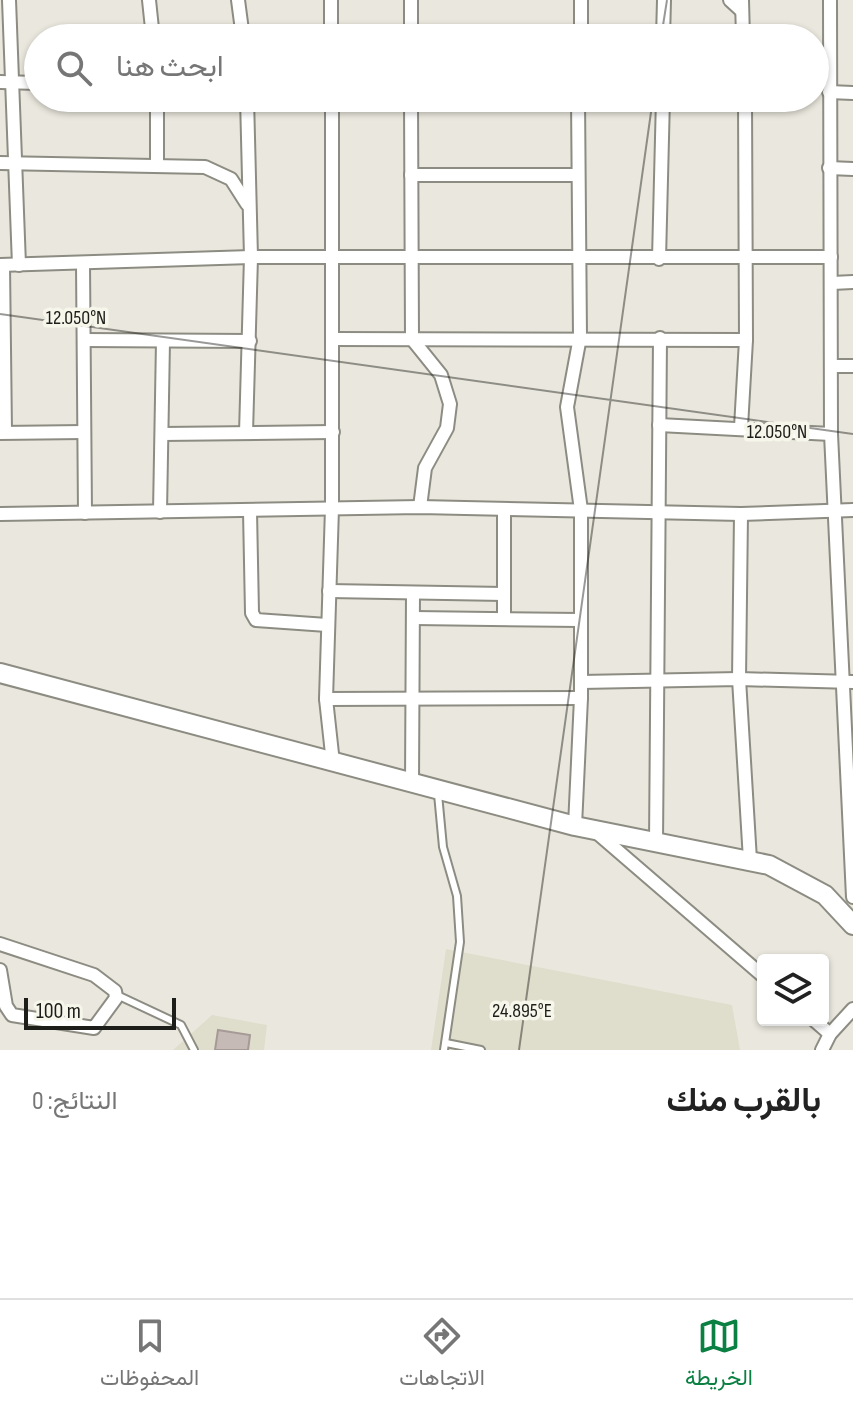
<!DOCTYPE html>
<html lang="ar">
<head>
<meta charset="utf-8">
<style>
	:root { --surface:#fff; --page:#f2f2f2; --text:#222; --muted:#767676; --line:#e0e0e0; --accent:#0b8043 }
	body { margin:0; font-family:"Sofia Sans Condensed",Vazirmatn,sans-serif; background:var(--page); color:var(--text); direction:rtl }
	.controls { position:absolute; right:24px; bottom:24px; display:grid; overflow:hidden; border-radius:8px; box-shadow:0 2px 6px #0004 }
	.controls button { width:72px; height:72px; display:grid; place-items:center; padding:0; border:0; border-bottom:2px solid var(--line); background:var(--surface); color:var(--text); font:40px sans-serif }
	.scale { position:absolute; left:24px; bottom:20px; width:152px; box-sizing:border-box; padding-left:8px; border:4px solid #1d1d19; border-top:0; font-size:22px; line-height:28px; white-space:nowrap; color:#1d1d19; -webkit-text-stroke:6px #f7f6eb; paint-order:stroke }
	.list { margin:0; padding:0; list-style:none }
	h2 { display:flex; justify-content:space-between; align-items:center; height:104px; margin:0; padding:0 32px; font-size:34px }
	h2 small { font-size:26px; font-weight:400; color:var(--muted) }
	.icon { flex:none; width:44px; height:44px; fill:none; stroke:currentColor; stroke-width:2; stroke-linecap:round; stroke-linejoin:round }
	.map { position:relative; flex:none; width:853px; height:1050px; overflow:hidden; direction:ltr }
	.search { position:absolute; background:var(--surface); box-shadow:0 2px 6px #0004; left:24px; right:24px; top:24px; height:88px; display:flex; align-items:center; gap:20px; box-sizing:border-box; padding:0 28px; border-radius:44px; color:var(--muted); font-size:30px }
	.sheet { height:248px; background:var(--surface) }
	nav { display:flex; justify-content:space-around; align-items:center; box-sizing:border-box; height:112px; border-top:2px solid var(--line); background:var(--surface); font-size:22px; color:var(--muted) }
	nav a { display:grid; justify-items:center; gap:4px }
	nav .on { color:var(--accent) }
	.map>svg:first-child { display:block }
	.built { fill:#dfddcb }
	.building { fill:#c5bab6; stroke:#a59a96; stroke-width:2 }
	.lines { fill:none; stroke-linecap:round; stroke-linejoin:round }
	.service-casing { stroke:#8d8c82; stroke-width:10 }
	.minor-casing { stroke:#8d8c82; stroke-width:16 }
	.secondary-casing { stroke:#8d8c82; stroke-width:22 }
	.service { stroke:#fff; stroke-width:6 }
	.minor { stroke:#fff; stroke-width:12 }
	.secondary { stroke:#fff; stroke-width:18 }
	.ticks { fill:none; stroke:#1d1d19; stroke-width:2; stroke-opacity:0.45 }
	.ticks-label { font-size:20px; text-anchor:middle; fill:#1d1d19; stroke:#f7f6eb; stroke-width:7; stroke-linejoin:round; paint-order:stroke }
</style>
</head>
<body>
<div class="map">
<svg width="853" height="1050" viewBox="0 0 853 1050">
	<rect width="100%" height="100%" fill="#eae8de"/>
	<g class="built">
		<polygon points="446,949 732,1005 740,1050 431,1050"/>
		<polygon points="212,1015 267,1025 264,1050 173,1050"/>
	</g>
	<polygon class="building" points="218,1030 250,1035 248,1050 215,1050"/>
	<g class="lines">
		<g class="service-casing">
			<g id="service">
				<polyline points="438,794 443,847 457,896 460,942 444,1050"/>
				<polyline points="117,995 181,1025 194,1050"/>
				<polyline points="446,1043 481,1050"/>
			</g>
		</g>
		<g class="minor-casing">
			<g id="minor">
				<polyline points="9,0 19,265"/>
				<polyline points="149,0 153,38"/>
				<polyline points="238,0 243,38"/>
				<polyline points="331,0 331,38"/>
				<polyline points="581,0 581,38"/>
				<polyline points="730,0 742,11"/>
				<polyline points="742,0 743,38"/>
				<polyline points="830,0 831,434 853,897"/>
				<polyline points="411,38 411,0"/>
				<polyline points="663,38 664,0"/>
				<polyline points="0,82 38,83"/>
				<polyline points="829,92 853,93"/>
				<polyline points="157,98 157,165"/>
				<polyline points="332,98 332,508 326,699 333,763"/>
				<polyline points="411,98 412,339 441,375 450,404 447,428 425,468 420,507"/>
				<polyline points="0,163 205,167 231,179 247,204"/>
				<polyline points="829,168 853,169"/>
				<polyline points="411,175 578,175"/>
				<polyline points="659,259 663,98"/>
				<polyline points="83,264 85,513"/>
				<polyline points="0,265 251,257 831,257"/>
				<polyline points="3,265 5,432"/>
				<polyline points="832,283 853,282"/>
				<polyline points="332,339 746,340"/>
				<polyline points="84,340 250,341"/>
				<polyline points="831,366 853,366"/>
				<polyline points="659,425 831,434"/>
				<polyline points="741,427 746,340 745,98"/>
				<polyline points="0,433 84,432"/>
				<polyline points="246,433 251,257 247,98"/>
				<polyline points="162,434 333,432"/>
				<polyline points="250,511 252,613 256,620 327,625"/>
				<polyline points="160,512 163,341"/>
				<polyline points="0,514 420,507 741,514 853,510"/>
				<polyline points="741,514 739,679 750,860"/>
				<polyline points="329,591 504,594"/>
				<polyline points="504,617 504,509"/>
				<polyline points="414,618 580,620"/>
				<polyline points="581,682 739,679 853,682"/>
				<polyline points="326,699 581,698"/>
				<polyline points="412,783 413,593"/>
				<polyline points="575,826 581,698 581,510 567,407 580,337 578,98"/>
				<polyline points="596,832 763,976"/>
				<polyline points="656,844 660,338"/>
				<polyline points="0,944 94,975 115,991 116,998 94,1028 12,1015 6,1006 0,970"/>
				<polyline points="814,1020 830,1034"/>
				<polyline points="822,1050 830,1034 853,1009"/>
			</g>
		</g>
		<g class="secondary-casing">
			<polyline id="secondary" points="0,673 575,826 769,865 825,895 853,925"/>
		</g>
		<use href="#service" class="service"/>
		<use href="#minor" class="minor"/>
		<use href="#secondary" class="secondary"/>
	</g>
	<path class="ticks" d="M661 38 667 0M0 314 853 434M519 1050 653 98"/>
	<g class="ticks-label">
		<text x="76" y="324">12.050°N</text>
		<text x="777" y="438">12.050°N</text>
		<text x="522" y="1017">24.895°E</text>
	</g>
</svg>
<div class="controls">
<button><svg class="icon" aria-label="layers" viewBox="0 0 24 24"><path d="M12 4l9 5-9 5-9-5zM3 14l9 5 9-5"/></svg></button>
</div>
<div class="scale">100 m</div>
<div class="search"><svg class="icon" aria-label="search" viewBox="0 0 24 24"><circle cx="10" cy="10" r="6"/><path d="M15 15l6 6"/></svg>ابحث هنا</div>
</div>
<section class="sheet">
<h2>بالقرب منك<small>النتائج: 0</small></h2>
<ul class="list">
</ul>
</section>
<nav>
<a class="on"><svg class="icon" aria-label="map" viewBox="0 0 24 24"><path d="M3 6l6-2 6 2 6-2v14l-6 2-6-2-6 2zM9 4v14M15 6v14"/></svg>الخريطة</a>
<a><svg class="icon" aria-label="directions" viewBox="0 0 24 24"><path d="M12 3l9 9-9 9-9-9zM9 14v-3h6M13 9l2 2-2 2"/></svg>الاتجاهات</a>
<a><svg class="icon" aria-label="saved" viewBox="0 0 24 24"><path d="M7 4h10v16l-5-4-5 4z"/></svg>المحفوظات</a>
</nav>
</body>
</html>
